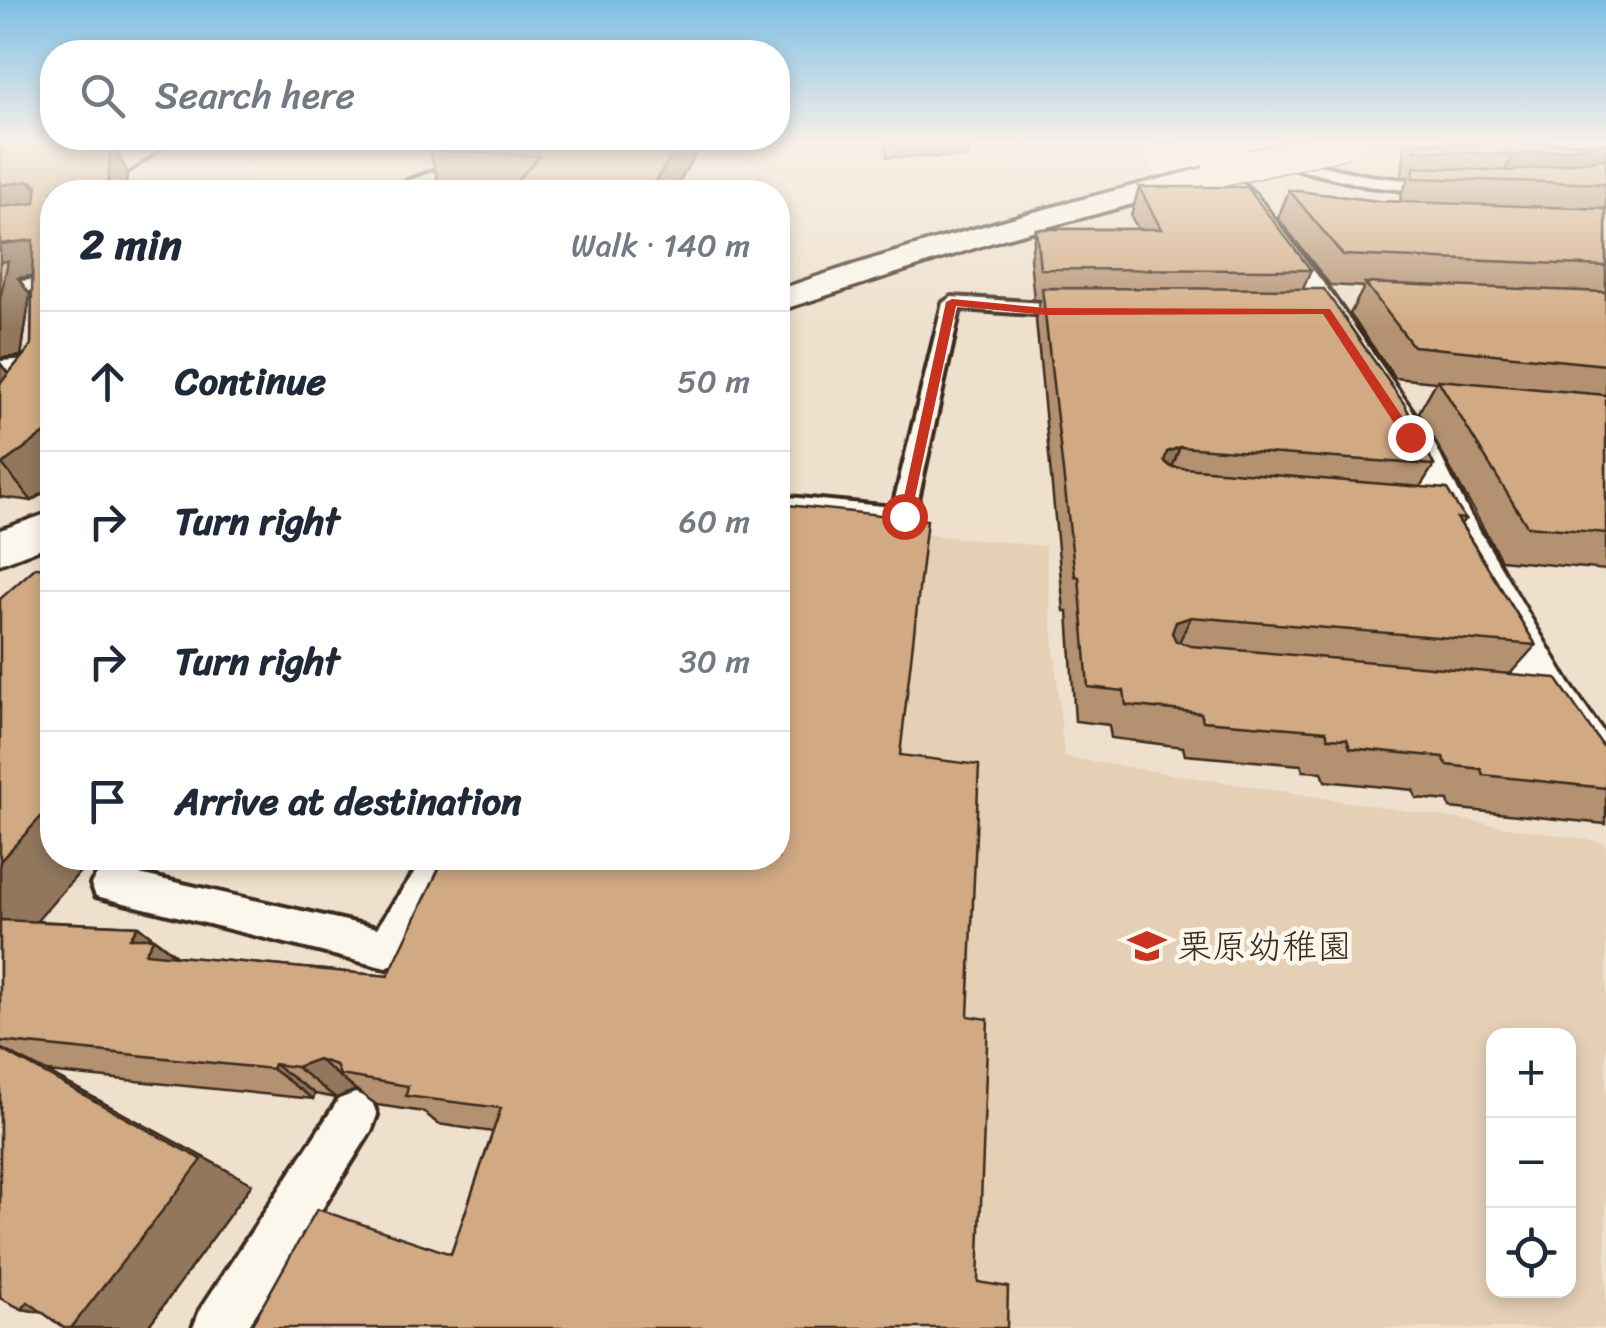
<!DOCTYPE html>
<html lang="en">
<head>
<meta charset="utf-8">
<style>
	:root { --surface:#fff; --page:#f6f6f7; --text:#1f2937; --muted:#747a83; --line:#e0e1e3 }
	body { margin:0; font-family:Sriracha,"Klee One",sans-serif; background:var(--page); color:var(--text) }
	.controls { position:absolute; right:30px; bottom:30px; display:grid; overflow:hidden; border-radius:20px; box-shadow:0 5px 15px #0003 }
	.controls button { width:90px; height:90px; display:grid; place-items:center; padding:0; border:0; border-bottom:2px solid var(--line); background:var(--surface); color:var(--text); font:50px sans-serif }
	.stop { position:absolute; width:30px; height:30px; margin:-22px; border:8px solid #c8321e; border-radius:50%; background:#fff }
	.stop.end { background:#c8321e; border-color:#fff; box-shadow:0 2px 10px #0008 }
	.list { margin:0; padding:0; list-style:none }
	h2 { display:flex; justify-content:space-between; align-items:center; height:130px; margin:0; padding:0 40px; font-size:42px }
	h2 small { font-size:32px; font-weight:400; color:var(--muted) }
	.list li { display:grid; grid-template-columns:65px 1fr auto; gap:30px; align-items:center; box-sizing:border-box; height:140px; padding:0 40px; border-top:2px solid var(--line) }
	.list b { display:block; font-size:38px; white-space:nowrap }
	.list em { font-size:32px; font-style:normal; color:var(--muted) }
	.icon { flex:none; width:55px; height:55px; fill:none; stroke:currentColor; stroke-width:2; stroke-linecap:round; stroke-linejoin:round }
	.map { position:relative; flex:none; width:1606px; height:1328px; overflow:hidden }
	.search { position:absolute; background:var(--surface); box-shadow:0 5px 15px #0003; left:40px; top:40px; width:750px; height:110px; display:flex; align-items:center; gap:25px; box-sizing:border-box; padding:0 35px; border-radius:40px; color:var(--muted); font-size:38px }
	.panel { position:absolute; background:var(--surface); box-shadow:0 5px 15px #0003; left:40px; top:180px; width:750px; height:690px; border-radius:40px }
	.map>svg:first-child { display:block }
	.built { fill:#e5d0b6; fill-rule:evenodd }
	.lines { fill:none; stroke-linecap:round; stroke-linejoin:round }
	.lane-casing { stroke:#3b2a1e; stroke-width:8 }
	.street-casing { stroke:#3b2a1e; stroke-width:7 }
	.highway-casing { stroke:#3b2a1e; stroke-width:7 }
	.lane { fill:#fbf7ec; fill-rule:evenodd }
	.street { fill:#fbf7ec; fill-rule:evenodd }
	.highway { fill:#fbf7ec; fill-rule:evenodd }
	.highway-bridge-casing { stroke:#3b2a1e; stroke-width:32; stroke-linecap:butt }
	.highway-bridge { stroke:#fbf7ec; stroke-width:29 }
	.wall { fill:#b49271; stroke:#3b2a1e; stroke-width:2.5 }
	.shaded-wall { fill:#92775c; stroke:#3b2a1e; stroke-width:2.5 }
	.building { fill:#d1aa83; stroke:#3b2a1e; stroke-width:2.5 }
	.route { fill:#c8321e }
	.labels { text-anchor:middle; dominant-baseline:central; stroke-width:9; stroke-linejoin:round; paint-order:stroke }
	.near-poi-label { font-size:35px; fill:#3b2a1e; stroke:#fbf7ec; text-anchor:start }
</style>
</head>
<body>
<div class="map">
<svg width="1606" height="1328" viewBox="0 0 1606 1328">
	<rect width="100%" height="100%" fill="#eee0cc"/>
	<filter id="ink" filterUnits="userSpaceOnUse"><feTurbulence type="fractalNoise" baseFrequency=".01" numOctaves="2"/><feDisplacementMap in="SourceGraphic" scale="20" xChannelSelector="R" yChannelSelector="G"/><feConvolveMatrix kernelMatrix="1 2 1 2 8 2 1 2 1" color-interpolation-filters="sRGB"/></filter>
	<g filter="url(#ink)">
		<path class="built" d="M783 521 1045 546 1064 757 1603 842 1606 846V1328H587L778 858ZM1494 1036H1568V1290H1494Z"/>
		<g class="lines">
			<g class="lane-casing">
				<g id="lane">
					<polygon points="514,143 536,143 398,192 376,192"/>
					<polygon points="1263,153 1368,176 1444,184 1452,189 1444,194 1368,186 1258,160 1256,157"/>
					<polygon points="52,278 52,288 0,295 0,283"/>
					<polygon points="952,297 1077,305 1087,311 1077,317 960,309 913,522 904,524 778,512 778,496 893,507 943,303"/>
					<polygon points="45,358 52,360 52,368 0,373 0,361"/>
					<polygon points="108,858 148,858 139,874 377,928 424,858 462,858 400,962 386,968 96,896 91,884"/>
					<polygon points="355,1093 371,1099 377,1115 371,1131 247,1328 193,1328 200,1310 339,1099"/>
				</g>
			</g>
			<g class="street-casing">
				<g id="street">
					<polygon points="136,143 168,143 99,192 68,192 115,154"/>
					<polygon points="1201,169 1245,185 1256,195 1330,292 1431,437 1469,513 1569,683 1606,736 1606,811 1584,803 1529,715 1423,513 1389,437 1302,301 1236,207 1187,177"/>
				</g>
			</g>
			<g class="highway-casing">
				<g id="highway">
					<path d="M1216 165 1230 173 1226 179 1006 238 778 311V290C922 240 1068 202 1216 165Z"/>
					<polygon points="52,512 52,544 0,564 0,530"/>
				</g>
			</g>
			<use href="#lane" class="lane"/>
			<use href="#street" class="street"/>
			<use href="#highway" class="highway"/>
			<g class="highway-bridge-casing">
				<g id="highway-bridge">
					<polyline points="1162,160 1235,143"/>
					<polyline points="1216,173 1347,143"/>
				</g>
			</g>
			<use href="#highway-bridge" class="highway-bridge"/>
		</g>
		<g class="wall">
			<polygon points="0,143 131,143 128,145 128,150 115,149 127,171 52,192 52,486 32,501 0,497 0,363 8,374 31,346 33,276 18,278 30,295 21,356 0,358"/>
			<polygon points="449,143 702,143 673,192 439,183 429,150"/>
			<polygon points="885,143 971,143 969,157 887,157"/>
			<polygon points="1405,143 1606,143 1606,570 1501,560 1419,412 1436,382 1395,378 1350,314 1364,287 1330,285 1278,218 1289,190 1378,201 1400,202 1401,194 1409,177 1402,177"/>
			<polygon points="1139,187 1311,270 1303,289 1434,465 1420,487 1465,519 1461,524 1536,645 1510,674 1606,788 1606,824 1450,808 1448,801 1416,798 1413,790 1325,781 1322,772 1303,771 1301,765 1185,755 1183,747 1111,738 1109,725 1075,721 1068,611 1064,611 1036,320 1040,300 1034,300 1030,258 1036,229 1138,229 1131,216"/>
			<polygon points="0,599 52,858 92,858 36,921 138,926 177,956 388,976 583,859 778,858 451,1254 493,1132 438,1124 424,1112 377,1105 356,1090 336,1098 315,1094 313,1099 47,1072 252,1184 147,1328 64,1328 42,1312 22,1309 0,1298"/>
			<polygon points="330,858 394,858 386,870"/>
		</g>
		<g class="shaded-wall">
			<polygon points="111,143 127,171 126,192 107,192"/>
			<polygon points="680,143 702,143 673,192 648,192"/>
			<polygon points="1606,144 1606,168 1499,181 1514,155"/>
			<polygon points="30,181 49,211 0,218 0,185"/>
			<polygon points="33,240 52,273 18,278 30,295 21,356 0,358 0,244"/>
			<polygon points="0,363 10,376 0,392"/>
			<polygon points="52,428 52,486 32,501 2,464"/>
			<polygon points="1180,447 1167,481 1155,486 1167,452"/>
			<polygon points="1191,617 1175,651 1161,656 1176,622"/>
			<polygon points="52,805 52,858 92,858 7,955 0,951 0,861"/>
			<polygon points="378,858 394,858 386,870"/>
			<polygon points="138,926 200,975 145,953 130,938"/>
			<polygon points="0,1048 47,1072 252,1184 147,1328 71,1328 78,1319 22,1309"/>
			<polygon points="318,1059 356,1090 336,1098 296,1067"/>
			<polygon points="274,1064 315,1094 313,1099 272,1069"/>
		</g>
		<g class="building">
			<polygon points="0,143 111,143 107,192 52,192 52,428 2,464 0,464 0,384 31,346 33,240 0,244 0,207 35,203 37,185 30,181 0,185"/>
			<polygon points="449,143 680,143 648,192 506,192 540,156 429,150"/>
			<polygon points="1415,143 1606,143 1606,144 1514,155 1415,150"/>
			<polygon points="1606,159 1606,184 1413,178 1414,167 1512,171"/>
			<polygon points="1139,187 1247,187 1311,270 1040,269 1036,229 1161,229"/>
			<polygon points="1289,190 1378,201 1606,209 1606,266 1343,255"/>
			<polygon points="8,261 0,300 0,262"/>
			<polygon points="1365,283 1606,292 1606,365 1413,346"/>
			<polygon points="1042,288 1324,289 1405,405 1434,465 1180,447 1167,452 1164,461 1171,467 1447,489 1465,519 1457,518 1536,645 1191,617 1176,622 1172,633 1176,641 1191,646 1556,678 1606,751 1606,788 1483,775 1481,769 1447,765 1443,757 1350,748 1347,739 1328,738 1326,731 1203,721 1201,713 1126,705 1124,691 1088,687 1079,577 1075,576"/>
			<polygon points="1438,380 1606,395 1606,533 1527,526"/>
			<polygon points="778,504 927,520 900,755 979,765 968,1016 988,1019 978,1282 1008,1287 1007,1328 250,1328 317,1209 451,1254 501,1108 406,1096 408,1086 340,1075 336,1065 318,1059 296,1067 274,1064 272,1069 0,1041 0,920 138,926 130,938 154,938 145,953 388,976 444,858 570,858 583,859 583,858 778,858"/>
			<polygon points="52,563 52,805 0,861 0,599 36,567 48,568"/>
			<polygon points="0,1049 202,1160 71,1328 64,1328 28,1302 22,1309 0,1298"/>
		</g>
	</g>
	<linearGradient id="sky" x2="0" y2="1"><stop stop-color="#7dbde4"/><stop offset="0.43" stop-color="#f7f1e8"/><stop offset="1" stop-color="#f7f1e8" stop-opacity="0"/></linearGradient>
	<rect width="1606" height="329" fill="url(#sky)"/>
	<polygon class="route" points="952,299 1046,308 1330,309 1416,437 1405,440 1323,314 1046,315 956,306 911,516 899,520 946,302"/>
	<defs>
		<g id="school-bare" transform="scale(3)"><path d="M0-5L7-2L0 1L-7-2ZM-4 1L0 2.5L4 1V4Q0 6-4 4Z" fill="#c8321e" stroke="#fbf7ec" stroke-width="2.5" paint-order="stroke"/></g>
	</defs>
	<g fill-rule="evenodd">
		<use href="#school-bare" x="1147" y="946"/>
	</g>
	<g class="labels">
		<g class="near-poi-label">
			<text x="1177" y="946">栗原幼稚園</text>
		</g>
	</g>
</svg>
<div class="controls">
<button>+</button>
<button>−</button>
<button><svg class="icon" aria-label="locate" viewBox="0 0 24 24"><circle cx="12" cy="12" r="6"/><path d="M12 2v4M12 18v4M2 12h4M18 12h4"/></svg></button>
</div>
<div class="stop" style="left:904px;top:516px"></div>
<div class="stop end" style="left:1410px;top:437px"></div>
<div class="search"><svg class="icon" aria-label="search" viewBox="0 0 24 24"><circle cx="10" cy="10" r="6"/><path d="M15 15l6 6"/></svg>Search here</div>
<section class="panel">
<h2>2 min<small>Walk · 140 m</small></h2>
<ul class="list">
<li><svg class="icon" aria-label="ahead" viewBox="0 0 24 24"><path d="M12 20V5M6 11l6-6 6 6"/></svg><div><b>Continue</b></div><em>50 m</em></li>
<li><svg class="icon" aria-label="right" viewBox="0 0 24 24"><path d="M7 20v-9h11M14 6l5 5-5 5"/></svg><div><b>Turn right</b></div><em>60 m</em></li>
<li><svg class="icon" aria-label="right" viewBox="0 0 24 24"><path d="M7 20v-9h11M14 6l5 5-5 5"/></svg><div><b>Turn right</b></div><em>30 m</em></li>
<li><svg class="icon" aria-label="arrive" viewBox="0 0 24 24"><path d="M6 21V4h12l-3 4 3 4H6"/></svg><div><b>Arrive at destination</b></div></li>
</ul>
</section>
</div>
</body>
</html>
